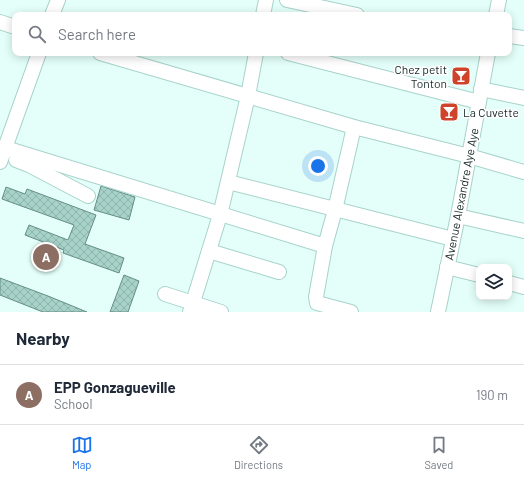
<!DOCTYPE html>
<html lang="en">
<head>
<meta charset="utf-8">
<style>
	:root { --surface:#fff; --page:#f6f6f7; --text:#1f2937; --muted:#747a83; --line:#e0e1e3; --accent:#1a73e8 }
	body { margin:0; font-family:Barlow,sans-serif; background:var(--page); color:var(--text) }
	.controls { position:absolute; right:12px; bottom:12px; display:grid; overflow:hidden; border-radius:8px; box-shadow:0 2px 10px #0003 }
	.controls button { width:36px; height:36px; display:grid; place-items:center; padding:0; border:0; border-bottom:1px solid var(--line); background:var(--surface); color:var(--text); font:20px sans-serif }
	.you { position:absolute; left:318px; top:166px; width:14px; height:14px; margin:-10px; border:3px solid #fff; border-radius:50%; background:#1a73e8; box-shadow:0 0 0 6px #1a73e833 }
	.badge { display:grid; place-items:center; width:26px; height:26px; border-radius:50%; background:var(--accent); color:#fff; font-size:13px; font-weight:700 }
	.pin { position:absolute; translate:-50% -50%; border:2px solid #fff; box-shadow:0 1px 4px #0006 }
	.list { margin:0; padding:0; list-style:none }
	h2 { display:flex; justify-content:space-between; align-items:center; height:52px; margin:0; padding:0 16px; font-size:17px }
	h2 small { font-size:13px; font-weight:400; color:var(--muted) }
	.list li { display:grid; grid-template-columns:26px 1fr auto; gap:12px; align-items:center; box-sizing:border-box; height:60px; padding:0 16px; border-top:1px solid var(--line) }
	.list b { display:block; font-size:15px; white-space:nowrap }
	.list p { margin:0; font-size:13px; white-space:nowrap; color:var(--muted) }
	.list em { font-size:13px; font-style:normal; color:var(--muted) }
	.icon { flex:none; width:22px; height:22px; fill:none; stroke:currentColor; stroke-width:2; stroke-linecap:round; stroke-linejoin:round }
	.map { position:relative; flex:none; width:524px; height:312px; overflow:hidden }
	.search { position:absolute; background:var(--surface); box-shadow:0 2px 10px #0003; left:12px; right:12px; top:12px; height:44px; display:flex; align-items:center; gap:10px; box-sizing:border-box; padding:0 14px; border-radius:8px; color:var(--muted); font-size:15px }
	.sheet { height:112px; background:var(--surface) }
	nav { display:flex; justify-content:space-around; align-items:center; box-sizing:border-box; height:56px; border-top:1px solid var(--line); background:var(--surface); font-size:11px; color:var(--muted) }
	nav a { display:grid; justify-items:center; gap:2px }
	nav .on { color:var(--accent) }
	.map>svg:first-child { display:block }
	.building { fill:url(#building-cross-hatch); stroke:#658e86 }
	.lines { fill:none; stroke-linecap:round; stroke-linejoin:round }
	.minor-casing { stroke:#a7d3cb; stroke-width:16 }
	.minor { stroke:#fff; stroke-width:14 }
	.labels { text-anchor:middle; dominant-baseline:central; stroke-width:3; stroke-linejoin:round; paint-order:stroke }
	.poi-label { font-size:12px; fill:#182926; stroke:#fff; text-anchor:end }
	.street-label { font-size:12px; fill:#182926; stroke:#fff }
</style>
</head>
<body>
<div class="map">
<svg width="524" height="312" viewBox="0 0 524 312">
	<defs>
		<pattern id="building-cross-hatch" width="8" height="8" patternUnits="userSpaceOnUse"><rect width="8" height="8" fill="#a6d2c9"/><path d="M0 0l8 8M0 8l8-8" fill="none" stroke="#8eb4ac"/></pattern>
	</defs>
	<rect width="100%" height="100%" fill="#e4fff9"/>
	<g class="building">
		<polygon points="101,186 135,197 129,220 94,210"/>
		<polygon points="6,187 25,194 27,189 96,215 85,244 124,258 119,273 63,253 64,250 25,235 29,225 68,240 74,225 2,199"/>
		<polygon points="124,275 139,281 128,312 110,312"/>
		<polygon points="0,278 48,296 87,312 43,312 0,295"/>
	</g>
	<g class="lines">
		<g class="minor-casing">
			<g id="minor">
				<polyline points="287,0 357,15"/>
				<polyline points="52,15 58,0"/>
				<polyline points="263,15 266,0"/>
				<polyline points="496,15 499,0"/>
				<polyline points="0,22 15,27"/>
				<polyline points="509,36 524,38"/>
				<polyline points="100,53 354,127 469,156 524,172"/>
				<polyline points="288,53 479,102"/>
				<polyline points="481,89 524,98"/>
				<polyline points="5,148 325,246"/>
				<polyline points="16,160 29,165 88,196"/>
				<polyline points="0,162 39,53"/>
				<polyline points="228,182 453,239"/>
				<polyline points="458,216 524,231"/>
				<polyline points="209,251 279,272"/>
				<polyline points="447,267 479,275"/>
				<polyline points="509,283 524,287"/>
				<polyline points="165,294 221,312"/>
				<polyline points="190,312 220,215 248,96 256,53"/>
				<polyline points="351,312 317,303 316,297 325,246 335,210 354,127"/>
				<polyline points="438,312 458,216 488,53"/>
			</g>
		</g>
		<use href="#minor" class="minor"/>
	</g>
	<defs>
		<g id="bar-square" transform="scale(1)"><rect x="-9" y="-9" width="18" height="18" rx="4" fill="#ce4329" stroke="#fff"/><path d="M-6-5H6L.8 .8V4.5H3.5V6h-7V4.5H-.8V.8Z" fill="#fff"/></g>
	</defs>
	<g fill-rule="evenodd">
		<use href="#bar-square" x="461" y="76"/>
		<use href="#bar-square" x="449" y="112"/>
	</g>
	<g class="labels">
		<g class="poi-label">
			<text x="447" y="69">Chez petit<tspan x="447" dy="14">Tonton</tspan></text>
			<text x="463" y="112" text-anchor="start">La Cuvette</text>
		</g>
		<g class="street-label">
			<text transform="translate(461 194) rotate(-79)">Avenue Alexandre Aye Aye</text>
		</g>
	</g>
</svg>
<div class="controls">
<button><svg class="icon" aria-label="layers" viewBox="0 0 24 24"><path d="M12 4l9 5-9 5-9-5zM3 14l9 5 9-5"/></svg></button>
</div>
<div class="you"></div>
<div class="pin badge" style="left:46px;top:257px;background:#8d6e63">A</div>
<div class="search"><svg class="icon" aria-label="search" viewBox="0 0 24 24"><circle cx="10" cy="10" r="6"/><path d="M15 15l6 6"/></svg>Search here</div>
</div>
<section class="sheet">
<h2>Nearby<small></small></h2>
<ul class="list">
<li><span class="badge" style="background:#8d6e63">A</span><div><b>EPP Gonzagueville</b><p>School</p></div><em>190 m</em></li>
</ul>
</section>
<nav>
<a class="on"><svg class="icon" aria-label="map" viewBox="0 0 24 24"><path d="M3 6l6-2 6 2 6-2v14l-6 2-6-2-6 2zM9 4v14M15 6v14"/></svg>Map</a>
<a><svg class="icon" aria-label="directions" viewBox="0 0 24 24"><path d="M12 3l9 9-9 9-9-9zM9 14v-3h6M13 9l2 2-2 2"/></svg>Directions</a>
<a><svg class="icon" aria-label="saved" viewBox="0 0 24 24"><path d="M7 4h10v16l-5-4-5 4z"/></svg>Saved</a>
</nav>
</body>
</html>
